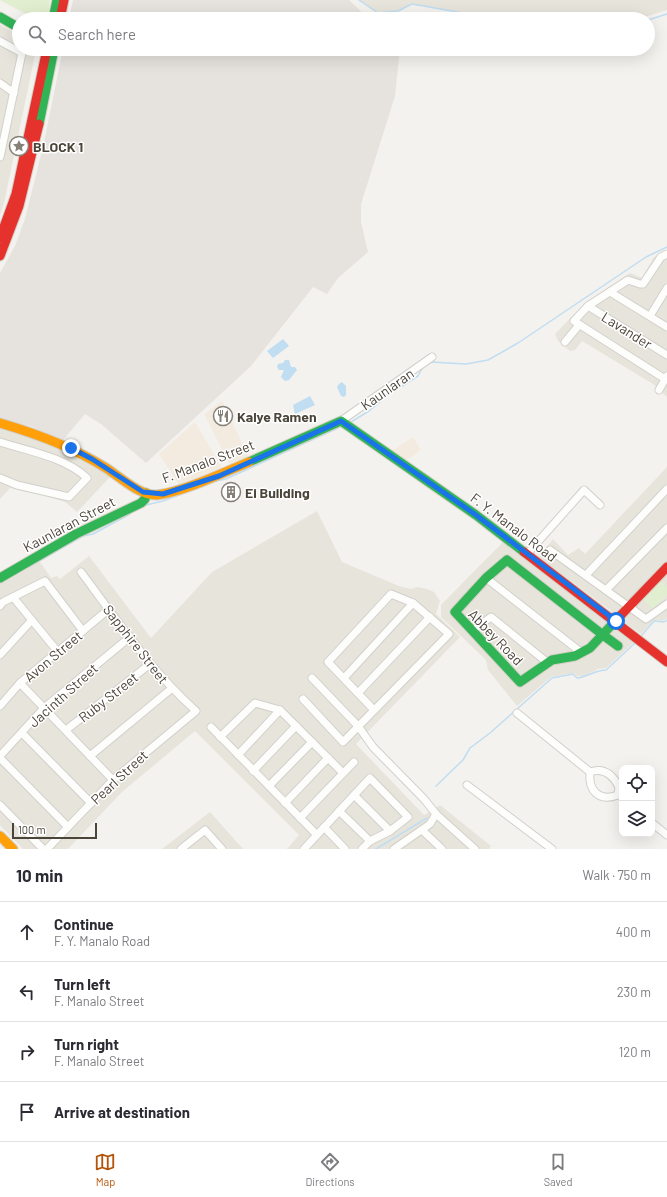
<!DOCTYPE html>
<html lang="en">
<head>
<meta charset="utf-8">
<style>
	:root { --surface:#fff; --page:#f2f2f3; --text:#2b2b33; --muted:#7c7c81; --line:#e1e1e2; --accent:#b45309 }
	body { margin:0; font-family:Barlow,sans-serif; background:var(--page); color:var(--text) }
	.controls { position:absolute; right:12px; bottom:12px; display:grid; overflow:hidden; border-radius:8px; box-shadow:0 4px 16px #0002 }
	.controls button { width:36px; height:36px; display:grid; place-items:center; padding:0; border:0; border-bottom:1px solid var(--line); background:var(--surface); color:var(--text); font:20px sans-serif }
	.scale { position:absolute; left:12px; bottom:10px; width:85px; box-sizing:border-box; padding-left:4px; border:2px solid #4b4439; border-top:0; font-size:11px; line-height:14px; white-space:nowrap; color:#4b4439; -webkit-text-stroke:3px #fff; paint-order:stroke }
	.stop { position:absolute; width:12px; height:12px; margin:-9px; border:3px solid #1a73e8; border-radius:50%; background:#fff }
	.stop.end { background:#1a73e8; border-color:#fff; box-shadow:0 1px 4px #0008 }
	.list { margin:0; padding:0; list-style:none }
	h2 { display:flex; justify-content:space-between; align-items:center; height:52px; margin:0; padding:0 16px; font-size:17px }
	h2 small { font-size:13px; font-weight:400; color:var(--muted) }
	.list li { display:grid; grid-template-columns:26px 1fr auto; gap:12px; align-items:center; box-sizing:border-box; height:60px; padding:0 16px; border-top:1px solid var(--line) }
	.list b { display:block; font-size:15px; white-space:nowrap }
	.list p { margin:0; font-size:13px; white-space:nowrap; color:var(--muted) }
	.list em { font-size:13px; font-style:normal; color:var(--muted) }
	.icon { flex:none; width:22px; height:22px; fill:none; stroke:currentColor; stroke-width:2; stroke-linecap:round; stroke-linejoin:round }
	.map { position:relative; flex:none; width:667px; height:849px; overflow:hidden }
	.search { position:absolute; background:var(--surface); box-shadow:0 4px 16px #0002; left:12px; right:12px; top:12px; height:44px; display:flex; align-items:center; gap:10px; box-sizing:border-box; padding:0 14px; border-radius:22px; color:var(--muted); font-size:15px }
	.sheet { height:292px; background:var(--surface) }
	nav { display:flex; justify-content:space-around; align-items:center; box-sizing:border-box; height:56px; border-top:1px solid var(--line); background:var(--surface); font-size:11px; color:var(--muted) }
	nav a { display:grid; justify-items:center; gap:2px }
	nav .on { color:var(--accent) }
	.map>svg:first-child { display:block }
	.residential { fill:#e7e4dc }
	.commercial { fill:#f3ebdf }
	.industrial { fill:#e6e2de }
	.green { fill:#e1eecf }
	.water { fill:#c0ddf1 }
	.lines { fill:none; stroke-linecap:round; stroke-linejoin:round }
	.stream { stroke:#c0ddf1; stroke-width:1.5 }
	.street-casing { stroke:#d2d0cb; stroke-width:9 }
	.fast-casing { stroke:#d3cfc5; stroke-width:11 }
	.slow-casing { stroke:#d3cfc5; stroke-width:11 }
	.jam-casing { stroke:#d3cfc5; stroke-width:11 }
	.street { stroke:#fdfdfc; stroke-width:7 }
	.fast { stroke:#30b455; stroke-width:9 }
	.slow { stroke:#ff9f0a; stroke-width:9 }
	.jam { stroke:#e5322d; stroke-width:9 }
	.route { stroke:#1a73e8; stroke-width:5 }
	.labels { text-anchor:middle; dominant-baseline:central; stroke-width:3; stroke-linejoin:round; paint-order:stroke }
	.poi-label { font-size:14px; font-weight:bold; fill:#4b4439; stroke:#fff; text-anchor:start }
	.street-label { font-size:14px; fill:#4b4439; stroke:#fff }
</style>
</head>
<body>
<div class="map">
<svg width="667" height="849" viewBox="0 0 667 849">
	<rect width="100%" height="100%" fill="#f4f2ee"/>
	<g class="residential">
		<polygon points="359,0 667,0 667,10 638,19 579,14 561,19 484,19 480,16 412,4 398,11 378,13"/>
		<polygon points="0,25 19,35 19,49 36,50 4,203 0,215"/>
		<polygon points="667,251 667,397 653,384 582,341 575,350 570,351 558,341 555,334 585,303 630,273 642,278 654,257"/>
		<polygon points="0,427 31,435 93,463 111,476 77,512 65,502 36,493 10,488 0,499"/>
		<polygon points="667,467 667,618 663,621 654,620 641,634 623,621 617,628 634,642 606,668 598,669 585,676 577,676 574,673 551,677 517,706 488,670 486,660 441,617 441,605 503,542 608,620 614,613 539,557 553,539 568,555 579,548 585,554"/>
		<polygon points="317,511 342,562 399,586 411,589 418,587 427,589 434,592 440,601 436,614 460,637 356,744 424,815 440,805 491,846 489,849 287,849 299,835 195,731 122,792 68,849 23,849 0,825 0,575 36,556 51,578 57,576 60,579 89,556 151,638 212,572"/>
		<polygon points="210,812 243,849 162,849"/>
	</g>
	<g class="commercial">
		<polygon points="222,401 249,458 231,467 204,414"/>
		<polygon points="195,422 222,468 180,486 159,454"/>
		<polygon points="413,437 421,450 410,458 401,461 390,452"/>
	</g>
	<g class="industrial">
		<polygon points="73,0 349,0 369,19 69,19"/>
		<polygon points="63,49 400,49 395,96 361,204 361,222 368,252 338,278 327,294 313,287 251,366 146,463 101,424 85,414 63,440 30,426 0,419 0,273 15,246 25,219 43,147"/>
	</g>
	<g class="green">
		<polygon points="0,0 50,0 48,19 35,19"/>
		<polygon points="662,581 667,587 667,595 653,609 643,599"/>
	</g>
	<g class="water">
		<polygon points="283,339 289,346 273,358 267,351"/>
		<polygon points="285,360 289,360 291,367 295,367 297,370 289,380 285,381 281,377 284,370 279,370 277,367 278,364 283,363"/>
		<polygon points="342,382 346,386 346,395 344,397 341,396 337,387 339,384"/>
		<polygon points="310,396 315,405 295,414 293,405"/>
	</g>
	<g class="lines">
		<g class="stream">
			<polyline points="359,0 378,13 398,11 412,4 480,16 484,19"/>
			<polyline points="561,19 579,14 585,19"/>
			<polyline points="648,20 667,14"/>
			<polyline points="431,362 466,364 488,360 518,343 646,257 667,247"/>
			<polyline points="351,422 369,411 388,395 418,376 423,367"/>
			<polyline points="216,481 226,479 338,428"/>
			<polyline points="146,505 163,501 203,486"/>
			<polyline points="29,567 83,536 93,534 130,514"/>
			<polyline points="642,635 654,621 664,622 667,620"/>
			<path d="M436 786 463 760 470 748 490 733 552 678 573 674 577 678C588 677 595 670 606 670L635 643"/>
			<polyline points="376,849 427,818"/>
		</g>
		<g class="street-casing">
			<g id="street">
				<polyline points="0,41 22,53 0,157"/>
				<polyline points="0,83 14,93"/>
				<polyline points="610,292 667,327"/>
				<polyline points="588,306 667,355"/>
				<polyline points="650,316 667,288"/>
				<polyline points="565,342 579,325"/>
				<polyline points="665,379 574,321 588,306 628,280 640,284 643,284 661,257 667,254"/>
				<polyline points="659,390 667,376"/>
				<polyline points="341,421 432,357"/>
				<path d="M0 442C28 451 65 457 87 478L69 497 17 485 0 478"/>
				<polyline points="550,550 646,619 667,604"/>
				<polyline points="527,554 584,490 600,505"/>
				<polyline points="586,575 667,489"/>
				<polyline points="486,578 582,653"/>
				<polyline points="606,590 667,528"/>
				<polyline points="13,597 58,652"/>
				<polyline points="0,606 3,602 45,581 83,631"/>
				<polyline points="473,630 491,617 548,663"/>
				<polyline points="0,655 32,620"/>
				<polyline points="312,678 358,726 373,747 424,799 436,814 430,824 394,849"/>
				<polyline points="344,678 413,603"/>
				<polyline points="20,683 113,780"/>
				<polyline points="358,693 430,617"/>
				<polyline points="303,699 343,742 449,634 413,603 391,594 328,662 374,710"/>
				<polyline points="0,706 20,683 109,609"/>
				<polyline points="517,713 590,772"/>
				<polyline points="211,727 317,835"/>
				<polyline points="66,730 150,664"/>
				<polyline points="22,733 91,803"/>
				<polyline points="220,737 255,703 280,710 343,773"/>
				<polyline points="238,755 280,710"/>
				<polyline points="0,756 44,708 130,637"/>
				<polyline points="90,756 171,689"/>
				<polyline points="0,758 68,827"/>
				<polyline points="253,771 296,726"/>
				<path d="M590 772C588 791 599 802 618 795"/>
				<path d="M590 772C604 767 613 775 619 787L618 795"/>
				<polyline points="467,785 552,849"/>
				<polyline points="269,786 312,742"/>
				<polyline points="354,795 390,831"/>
				<polyline points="285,803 328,758"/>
				<polyline points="0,805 43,849"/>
				<polyline points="339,811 370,841"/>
				<polyline points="436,814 475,849"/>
				<polyline points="300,818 354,762"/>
				<polyline points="652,823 667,835"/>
				<polyline points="324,827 345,849"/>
				<polyline points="422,830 442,849"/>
				<path d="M47 849 113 780 196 711C151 671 117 620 81 572"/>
				<polyline points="181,849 205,830 222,849"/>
				<polyline points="304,849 370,778 408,817 390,831 370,841 362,849"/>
			</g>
		</g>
		<g class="fast-casing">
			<g id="fast">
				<polyline points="0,17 19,28"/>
				<polyline points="53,19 57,0"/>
				<polyline points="39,124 54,49"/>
				<polyline points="249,462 341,421 476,515 524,552"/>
				<polyline points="0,578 76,534 141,503 145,499 146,493"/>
				<polyline points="618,646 603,635 507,560 486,578 455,612 520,682 552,660 575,656 590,648 621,615"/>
			</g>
		</g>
		<g class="slow-casing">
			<g id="slow">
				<path d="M0 423C38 434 73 447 106 468 120 477 140 496 157 495 183 492 225 472 249 462"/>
				<polyline points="0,836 13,849"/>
			</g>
		</g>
		<g class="jam-casing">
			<g id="jam">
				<polyline points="60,19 64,0"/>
				<polyline points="0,238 16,194 47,49"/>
				<polyline points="0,256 19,206 39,124"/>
				<polyline points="524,552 667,662"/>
				<polyline points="621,615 667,567"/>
			</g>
		</g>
		<use href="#street" class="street"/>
		<use href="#fast" class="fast"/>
		<use href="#slow" class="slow"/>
		<use href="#jam" class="jam"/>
	</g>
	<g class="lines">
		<polyline class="route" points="71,448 92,459 143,492 163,494 219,476 341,421 476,515 616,621"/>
	</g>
	<defs>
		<g id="sight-ring" transform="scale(1)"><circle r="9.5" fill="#fff" stroke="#868178" stroke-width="1.5"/><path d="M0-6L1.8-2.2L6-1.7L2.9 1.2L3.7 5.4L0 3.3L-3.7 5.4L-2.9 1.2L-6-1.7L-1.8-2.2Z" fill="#868178"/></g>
		<g id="restaurant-ring" transform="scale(1)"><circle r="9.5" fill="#fff" stroke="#868178" stroke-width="1.5"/><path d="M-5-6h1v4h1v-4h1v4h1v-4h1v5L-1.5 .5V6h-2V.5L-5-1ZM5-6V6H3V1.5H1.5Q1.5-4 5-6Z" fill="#868178"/></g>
		<g id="building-ring" transform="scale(1)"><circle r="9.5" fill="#fff" stroke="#868178" stroke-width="1.5"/><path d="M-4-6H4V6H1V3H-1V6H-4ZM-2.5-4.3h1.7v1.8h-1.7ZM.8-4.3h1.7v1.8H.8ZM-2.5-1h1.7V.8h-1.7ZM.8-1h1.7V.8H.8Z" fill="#868178"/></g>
	</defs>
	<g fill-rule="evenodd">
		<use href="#sight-ring" x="19" y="146"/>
		<use href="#restaurant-ring" x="223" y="416"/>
		<use href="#building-ring" x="231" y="492"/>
	</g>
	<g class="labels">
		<g class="poi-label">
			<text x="33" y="146">BLOCK 1</text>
			<text x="237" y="416">Kalye Ramen</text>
			<text x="245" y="492">Ei Building</text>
		</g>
		<g class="street-label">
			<text transform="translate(627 330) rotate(32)">Lavander</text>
			<text transform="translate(387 389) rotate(-35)">Kaunlaran</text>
			<text transform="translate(208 461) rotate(-21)">F. Manalo Street</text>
			<text transform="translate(69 524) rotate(-28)">Kaunlaran Street</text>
			<text transform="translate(514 527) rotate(37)">F. Y. Manalo Road</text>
			<text transform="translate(496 637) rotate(46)">Abbey Road</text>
			<text transform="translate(136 644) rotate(52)">Sapphire Street</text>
			<text transform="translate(53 656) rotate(-40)">Avon Street</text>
			<text transform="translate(63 695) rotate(-42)">Jacinth Street</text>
			<text transform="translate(108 697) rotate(-38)">Ruby Street</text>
			<text transform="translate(119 777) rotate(-43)">Pearl Street</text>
		</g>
	</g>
</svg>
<div class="controls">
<button><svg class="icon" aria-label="locate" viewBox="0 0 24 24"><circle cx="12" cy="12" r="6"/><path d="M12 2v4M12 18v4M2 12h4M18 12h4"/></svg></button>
<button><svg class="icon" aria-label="layers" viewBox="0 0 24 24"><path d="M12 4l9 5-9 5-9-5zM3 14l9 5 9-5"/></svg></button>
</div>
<div class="scale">100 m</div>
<div class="stop" style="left:616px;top:621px"></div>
<div class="stop end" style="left:71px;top:448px"></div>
<div class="search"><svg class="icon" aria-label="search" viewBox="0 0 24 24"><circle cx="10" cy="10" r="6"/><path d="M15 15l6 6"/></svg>Search here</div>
</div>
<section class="sheet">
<h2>10 min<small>Walk · 750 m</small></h2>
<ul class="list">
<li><svg class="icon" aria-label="ahead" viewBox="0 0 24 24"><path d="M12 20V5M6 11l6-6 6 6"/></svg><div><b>Continue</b><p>F. Y. Manalo Road</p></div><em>400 m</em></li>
<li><svg class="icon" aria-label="left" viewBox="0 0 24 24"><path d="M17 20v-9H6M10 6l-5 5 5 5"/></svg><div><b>Turn left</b><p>F. Manalo Street</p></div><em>230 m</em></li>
<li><svg class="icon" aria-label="right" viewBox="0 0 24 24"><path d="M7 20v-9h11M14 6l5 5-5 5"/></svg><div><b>Turn right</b><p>F. Manalo Street</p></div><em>120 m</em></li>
<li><svg class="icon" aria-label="arrive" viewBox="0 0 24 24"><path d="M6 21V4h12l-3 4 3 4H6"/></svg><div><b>Arrive at destination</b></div></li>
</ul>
</section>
<nav>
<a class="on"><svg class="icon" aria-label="map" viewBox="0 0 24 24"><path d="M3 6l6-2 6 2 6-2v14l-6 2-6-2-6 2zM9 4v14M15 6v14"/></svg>Map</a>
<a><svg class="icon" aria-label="directions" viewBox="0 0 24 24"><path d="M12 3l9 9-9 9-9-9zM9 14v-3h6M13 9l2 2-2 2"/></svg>Directions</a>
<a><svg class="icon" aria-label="saved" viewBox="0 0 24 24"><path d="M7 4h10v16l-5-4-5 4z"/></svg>Saved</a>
</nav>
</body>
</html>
